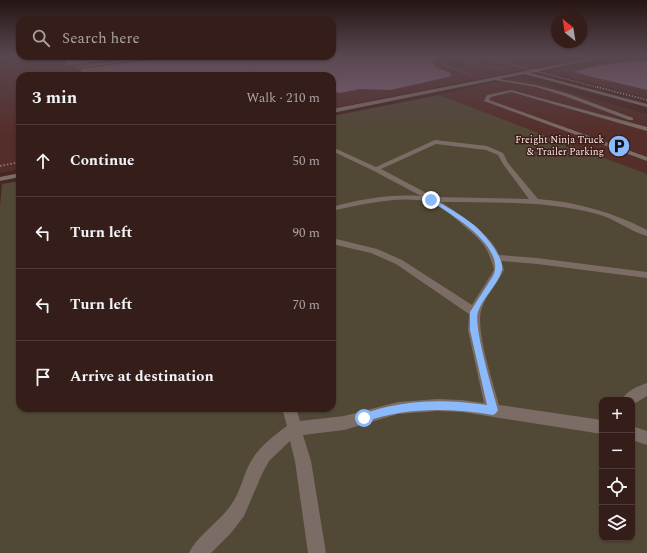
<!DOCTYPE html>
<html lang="en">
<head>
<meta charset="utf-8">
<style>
	:root { --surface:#351d1a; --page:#3d2623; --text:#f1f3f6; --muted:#aaa2a2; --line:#4f3b39 }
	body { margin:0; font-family:Spectral,serif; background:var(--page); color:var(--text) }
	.controls { position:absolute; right:12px; bottom:12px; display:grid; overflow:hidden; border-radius:8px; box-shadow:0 1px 3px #0004 }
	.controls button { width:36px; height:36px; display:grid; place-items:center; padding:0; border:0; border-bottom:1px solid var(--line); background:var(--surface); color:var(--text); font:20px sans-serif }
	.compass { position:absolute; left:551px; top:12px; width:36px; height:36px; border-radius:50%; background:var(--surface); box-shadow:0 1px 3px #0004; rotate:330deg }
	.stop { position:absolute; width:12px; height:12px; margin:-9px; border:3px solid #8abafc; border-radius:50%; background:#fff }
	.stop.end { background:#8abafc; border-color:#fff; box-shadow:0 1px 4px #0008 }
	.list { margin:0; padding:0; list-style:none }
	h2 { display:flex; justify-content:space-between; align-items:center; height:52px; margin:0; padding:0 16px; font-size:17px }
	h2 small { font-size:13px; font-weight:400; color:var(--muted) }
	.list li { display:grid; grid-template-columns:26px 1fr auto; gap:12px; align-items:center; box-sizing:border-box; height:72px; padding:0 16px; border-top:1px solid var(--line) }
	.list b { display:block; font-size:15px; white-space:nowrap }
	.list em { font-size:13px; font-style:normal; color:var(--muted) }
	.icon { flex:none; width:22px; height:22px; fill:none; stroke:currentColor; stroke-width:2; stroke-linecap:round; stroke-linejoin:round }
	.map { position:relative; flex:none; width:647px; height:553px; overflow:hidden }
	.search { position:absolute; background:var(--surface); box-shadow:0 1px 3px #0004; left:16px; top:16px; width:320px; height:44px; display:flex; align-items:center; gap:10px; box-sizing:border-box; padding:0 14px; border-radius:12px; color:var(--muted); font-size:15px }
	.panel { position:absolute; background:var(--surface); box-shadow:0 1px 3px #0004; left:16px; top:72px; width:320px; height:340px; border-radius:12px }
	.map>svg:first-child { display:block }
	.built { fill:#552e2a }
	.green { fill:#524836; fill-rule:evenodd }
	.water { fill:#83667c }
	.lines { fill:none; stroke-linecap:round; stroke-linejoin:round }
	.path-far1 { stroke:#9e8380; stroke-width:1; stroke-dasharray:1 1; stroke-linecap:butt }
	.path { stroke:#9e8380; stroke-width:1.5; stroke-dasharray:1.5 2; stroke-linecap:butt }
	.minor { fill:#7b6d65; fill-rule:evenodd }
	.rail-far1 { stroke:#d0b7b4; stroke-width:1; stroke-dasharray:1 1.5; stroke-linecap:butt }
	.rail { stroke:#d0b7b4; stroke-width:1.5; stroke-dasharray:1 2; stroke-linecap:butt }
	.route { fill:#8abafc }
	.labels { text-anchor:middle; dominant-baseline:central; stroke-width:3; stroke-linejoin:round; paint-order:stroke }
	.far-poi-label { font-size:10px; fill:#fde7e4; stroke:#3c1d1a; text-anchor:end }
</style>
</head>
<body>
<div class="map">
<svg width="647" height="553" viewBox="0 0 647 553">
	<rect width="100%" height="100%" fill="#472723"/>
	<g class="built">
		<polygon points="0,56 592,56 332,108 332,76 20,76 20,169 0,173"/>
		<polygon points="622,56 647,56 647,97 546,71"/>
		<polygon points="517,77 647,114 647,174 439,95"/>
	</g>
	<path class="green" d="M439 95 647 174V553H0V206L2 184 20 181V408H332V116ZM602 400H632V538H602Z"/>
	<g class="water">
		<polygon points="63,56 143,56 67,65"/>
		<polygon points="180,56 430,56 436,58 431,62 435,65 435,67 451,73 450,75 452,76 391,90 360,89 339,93 332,91 332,76 83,76 80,69"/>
		<polygon points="634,61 647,61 647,90 581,74 575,72 575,71 601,65"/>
	</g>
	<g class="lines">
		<g class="path-far1">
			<polyline points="435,56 439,58 443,65 471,75"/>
			<polyline points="447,56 486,67 501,69"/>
		</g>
		<polyline class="path" points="0,166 20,162"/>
		<g class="minor">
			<polygon points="156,56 166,56 77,68 75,67"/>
			<polygon points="603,56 610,56 530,73 647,104 647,107 525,74 499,79 536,85 566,93 633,118 633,120 629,120 562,95 536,87 495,80 332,113 332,109"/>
			<polygon points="511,90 647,127 647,131 511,92 491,97 489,100 647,157 647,161 484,101 487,95"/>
			<path d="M435 140 487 146 503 153 508 163 538 199C577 202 612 212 647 230V236C631 232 614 218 597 214 546 200 493 203 441 202 458 213 493 236 499 255L537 258 647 272V278L537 264 501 261 504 270C497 284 485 296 481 311 476 332 493 382 499 405L602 420V434L462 412 437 411 398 414 344 430 303 435 311 461 326 553H308L295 461 290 441 269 461 262 474 244 516 231 533 211 553H189C196 537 220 521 231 505 240 493 243 476 250 463 258 448 273 436 287 426L282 408H296L300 421 344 416 398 402 437 399 462 400 484 403 468 330 469 314 396 264 371 253 332 244V238L377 249 402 260 472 305 494 270C488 247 482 241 464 226 456 219 439 204 429 202 401 195 359 205 332 211V207C361 199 391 194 421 196L372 170 332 151V147L376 167ZM436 144 486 150 498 155 503 164 529 199 434 197 381 169Z"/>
			<polygon points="20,173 20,177 0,181 0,177"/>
			<path d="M647 383V396L632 405V400H622C626 391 638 386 647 383Z"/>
			<polygon points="632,426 647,431 647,445 632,440"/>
		</g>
		<polyline class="rail-far1" points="479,56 600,88"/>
		<polyline class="rail" points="597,87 647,100"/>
	</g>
	<linearGradient id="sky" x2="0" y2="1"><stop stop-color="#271513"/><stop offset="0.42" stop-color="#584750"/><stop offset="1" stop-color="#584750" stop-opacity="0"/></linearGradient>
	<rect width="647" height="133" fill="url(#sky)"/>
	<path class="route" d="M430 199H433C447 207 461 215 474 225 483 232 505 258 502 270 498 285 482 298 478 312 473 326 493 392 498 410L496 413 493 415C449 408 407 407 364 422L361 421 360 418 361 415C402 399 445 399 487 405L470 330V312L493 276C507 247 450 213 430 201Z"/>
	<defs>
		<g id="parking-disc" transform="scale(1.15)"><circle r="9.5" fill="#8abafc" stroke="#3c1d1a"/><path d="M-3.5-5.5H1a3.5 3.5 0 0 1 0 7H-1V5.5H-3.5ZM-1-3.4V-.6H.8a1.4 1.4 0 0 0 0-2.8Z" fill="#111"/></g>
	</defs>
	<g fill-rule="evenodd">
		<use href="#parking-disc" x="619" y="146"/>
	</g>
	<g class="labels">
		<g class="far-poi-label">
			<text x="604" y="140">Freight Ninja Truck<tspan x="604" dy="12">&amp; Trailer Parking</tspan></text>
		</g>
	</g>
</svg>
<div class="controls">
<button>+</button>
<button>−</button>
<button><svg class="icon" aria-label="locate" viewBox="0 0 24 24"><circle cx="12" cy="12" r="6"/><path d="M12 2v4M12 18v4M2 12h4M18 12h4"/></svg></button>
<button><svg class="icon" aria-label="layers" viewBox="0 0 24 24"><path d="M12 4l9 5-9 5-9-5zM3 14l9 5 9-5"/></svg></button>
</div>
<svg class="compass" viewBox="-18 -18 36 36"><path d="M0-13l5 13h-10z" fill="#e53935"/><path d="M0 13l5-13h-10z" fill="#aaa2a2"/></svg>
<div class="stop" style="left:364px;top:418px"></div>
<div class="stop end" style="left:431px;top:200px"></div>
<div class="search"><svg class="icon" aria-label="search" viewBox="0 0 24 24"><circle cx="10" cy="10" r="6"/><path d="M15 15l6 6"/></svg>Search here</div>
<section class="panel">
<h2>3 min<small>Walk · 210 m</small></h2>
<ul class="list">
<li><svg class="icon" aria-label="ahead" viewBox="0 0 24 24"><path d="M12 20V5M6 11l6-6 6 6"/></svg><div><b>Continue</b></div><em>50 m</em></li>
<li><svg class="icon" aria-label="left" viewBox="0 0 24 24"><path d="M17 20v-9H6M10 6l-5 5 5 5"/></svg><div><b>Turn left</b></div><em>90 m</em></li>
<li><svg class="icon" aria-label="left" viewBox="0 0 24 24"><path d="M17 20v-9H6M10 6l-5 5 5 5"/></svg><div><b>Turn left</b></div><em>70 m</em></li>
<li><svg class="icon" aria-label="arrive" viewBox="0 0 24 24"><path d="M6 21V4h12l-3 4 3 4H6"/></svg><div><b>Arrive at destination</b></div></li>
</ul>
</section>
</div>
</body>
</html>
